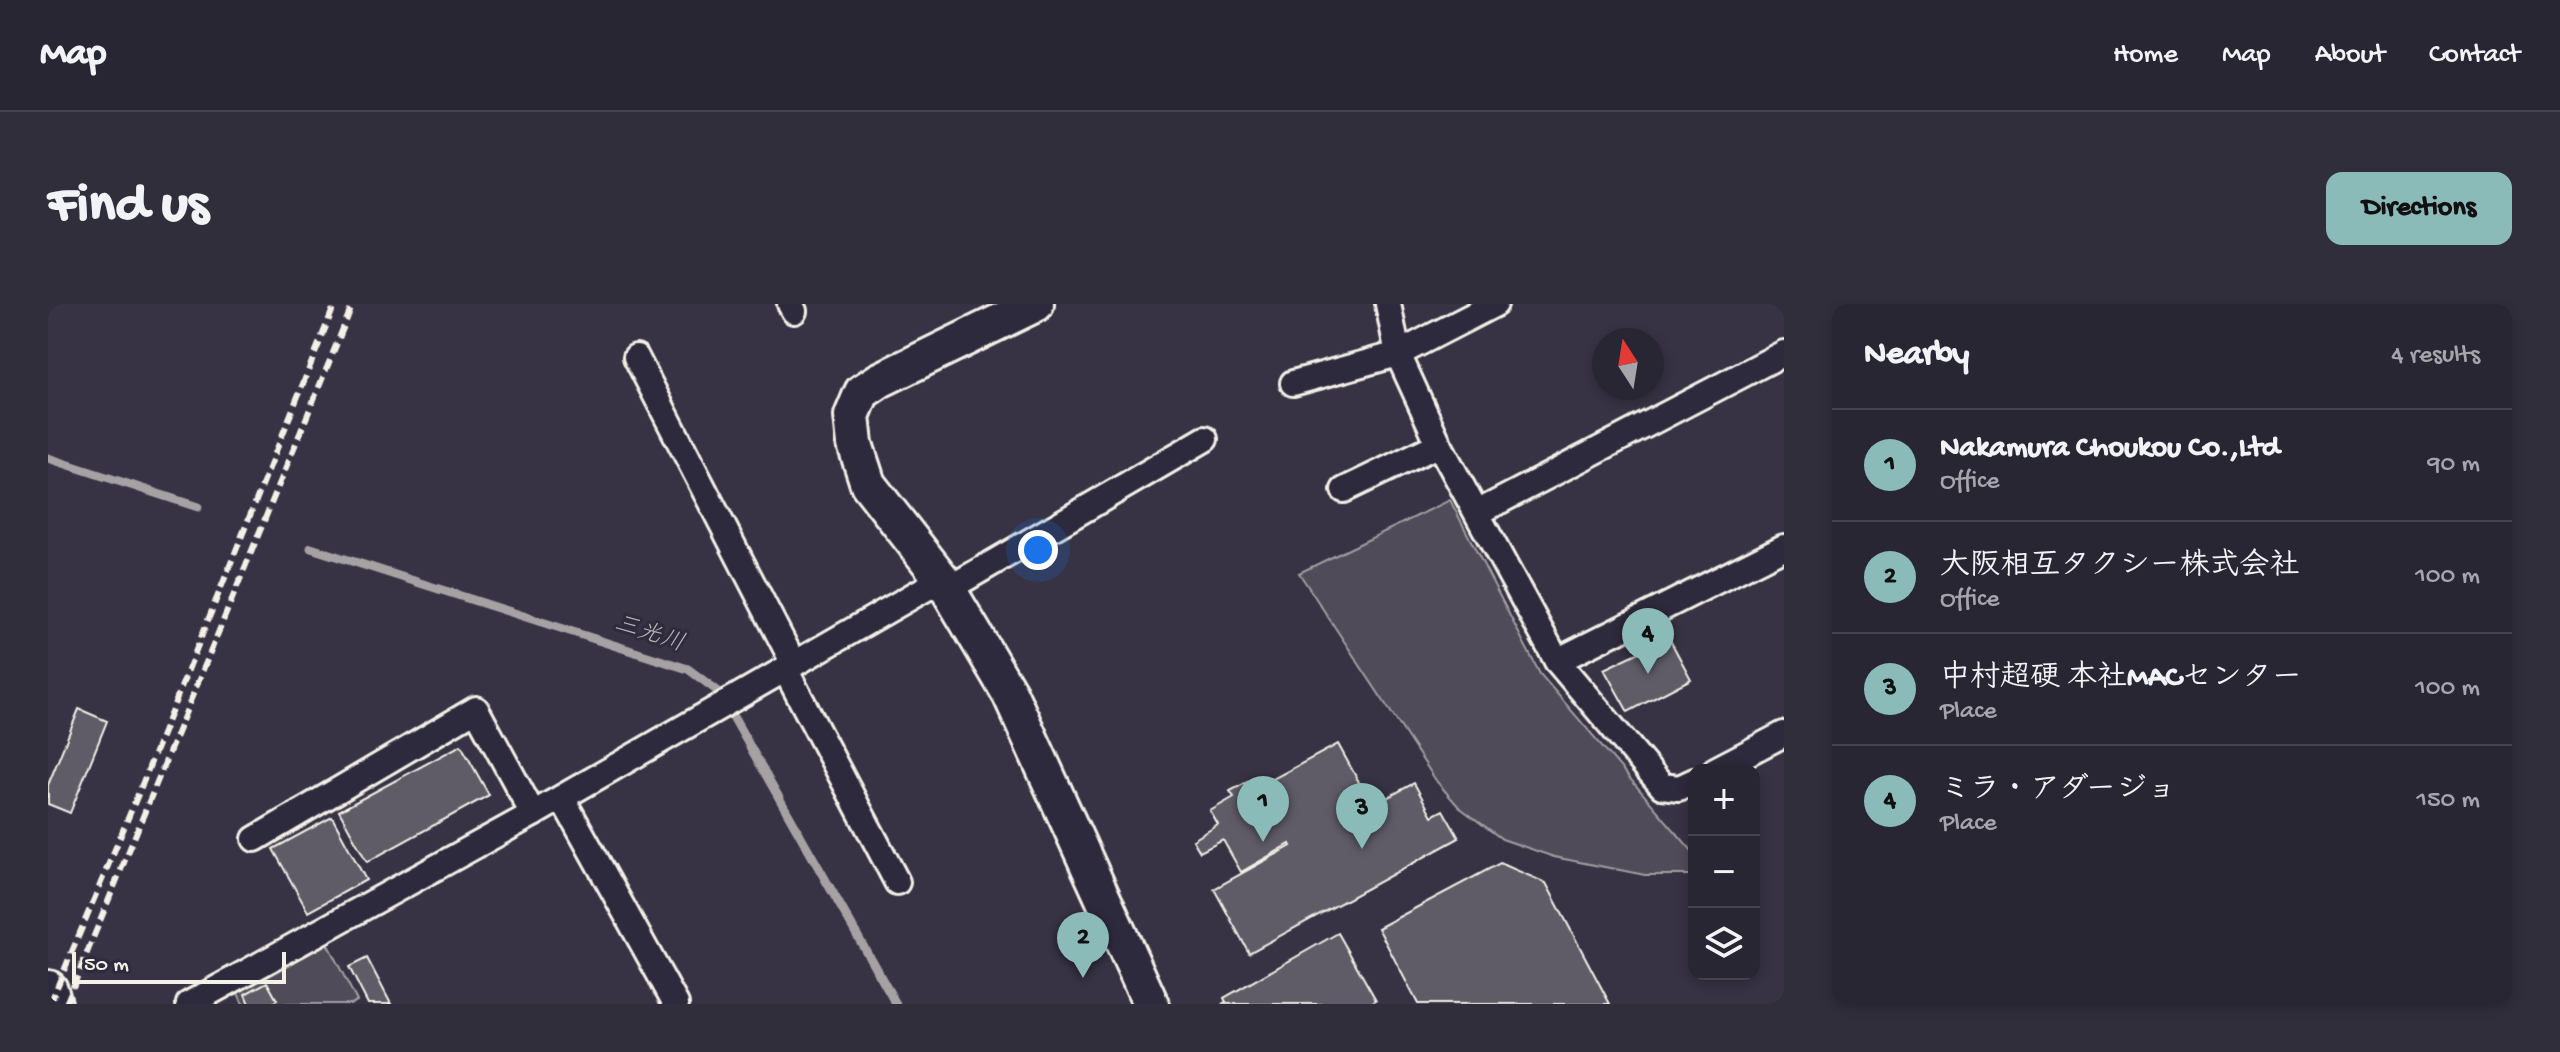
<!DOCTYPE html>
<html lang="en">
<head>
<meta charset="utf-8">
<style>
	:root { --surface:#292633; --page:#312e3b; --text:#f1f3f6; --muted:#a5a5ac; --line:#45434e; --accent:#8bbbb9 }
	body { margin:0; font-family:"Gochi Hand","Klee One",sans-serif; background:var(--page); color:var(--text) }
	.controls { position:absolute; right:24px; bottom:24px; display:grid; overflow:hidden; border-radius:16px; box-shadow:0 4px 12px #0003 }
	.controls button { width:72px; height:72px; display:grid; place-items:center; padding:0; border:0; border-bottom:2px solid var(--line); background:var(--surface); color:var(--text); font:40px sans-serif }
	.compass { position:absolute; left:1544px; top:24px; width:72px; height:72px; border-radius:50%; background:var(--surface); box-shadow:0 4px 12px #0003; rotate:348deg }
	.scale { position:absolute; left:24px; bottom:20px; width:214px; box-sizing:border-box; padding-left:8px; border:4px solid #f4f1e8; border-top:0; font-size:22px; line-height:28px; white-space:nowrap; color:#f4f1e8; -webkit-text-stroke:6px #2f2a3d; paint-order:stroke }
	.you { position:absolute; left:990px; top:246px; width:28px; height:28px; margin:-20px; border:6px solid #fff; border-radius:50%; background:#1a73e8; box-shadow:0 0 0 12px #1a73e833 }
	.badge { display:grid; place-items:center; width:52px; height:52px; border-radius:50%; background:var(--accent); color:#111; font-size:26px; font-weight:700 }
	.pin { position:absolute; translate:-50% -66px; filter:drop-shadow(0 2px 4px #0008) }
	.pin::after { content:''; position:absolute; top:42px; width:28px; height:24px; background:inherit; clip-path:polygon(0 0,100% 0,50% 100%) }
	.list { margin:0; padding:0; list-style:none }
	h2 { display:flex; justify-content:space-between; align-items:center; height:104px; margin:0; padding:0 32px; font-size:34px }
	h2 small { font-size:26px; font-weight:400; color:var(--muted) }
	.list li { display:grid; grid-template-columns:52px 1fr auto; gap:24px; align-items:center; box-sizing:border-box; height:112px; padding:0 32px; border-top:2px solid var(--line) }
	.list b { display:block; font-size:30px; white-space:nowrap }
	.list p { margin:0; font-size:26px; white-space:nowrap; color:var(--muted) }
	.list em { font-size:26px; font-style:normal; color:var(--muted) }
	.icon { flex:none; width:44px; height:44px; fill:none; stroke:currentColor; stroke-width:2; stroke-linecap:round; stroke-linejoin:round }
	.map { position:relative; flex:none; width:1736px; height:700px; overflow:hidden; border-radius:16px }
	header { display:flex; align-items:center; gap:48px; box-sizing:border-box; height:112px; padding:0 40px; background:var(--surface); border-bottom:2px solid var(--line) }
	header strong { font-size:38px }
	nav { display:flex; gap:44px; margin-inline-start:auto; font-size:28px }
	.intro { display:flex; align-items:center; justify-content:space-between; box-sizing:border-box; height:192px; padding:0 48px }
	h1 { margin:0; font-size:56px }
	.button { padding:20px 36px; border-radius:16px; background:var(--accent); color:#111; font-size:28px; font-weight:700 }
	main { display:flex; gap:48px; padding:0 48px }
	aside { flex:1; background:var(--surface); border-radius:16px; box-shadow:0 4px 12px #0003 }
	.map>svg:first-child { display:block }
	.green { fill:#504b59; stroke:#a29ea0; stroke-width:2 }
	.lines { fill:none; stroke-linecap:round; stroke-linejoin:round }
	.stream { stroke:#a6a2a4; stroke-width:9 }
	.building { fill:#5f5c67; stroke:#f4f1e8; stroke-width:2 }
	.street-casing { stroke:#f4f1e8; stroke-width:30 }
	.secondary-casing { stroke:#f4f1e8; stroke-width:40 }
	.primary-casing { stroke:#f4f1e8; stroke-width:44 }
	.street { stroke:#2f2a3d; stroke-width:24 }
	.secondary { stroke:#2f2a3d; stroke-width:34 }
	.primary { stroke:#2f2a3d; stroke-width:38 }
	.rail { stroke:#f4f1e8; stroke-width:6; stroke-dasharray:12 6; stroke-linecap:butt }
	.labels { text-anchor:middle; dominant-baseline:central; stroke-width:6; stroke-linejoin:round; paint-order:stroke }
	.water-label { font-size:24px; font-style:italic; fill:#bab6b5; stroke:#2f2a3d }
</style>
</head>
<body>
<header>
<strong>Map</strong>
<nav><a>Home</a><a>Map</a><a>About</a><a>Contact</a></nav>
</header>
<div class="intro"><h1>Find us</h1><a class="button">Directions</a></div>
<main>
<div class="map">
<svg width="1736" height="700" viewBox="0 0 1736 700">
	<rect width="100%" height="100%" fill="#373244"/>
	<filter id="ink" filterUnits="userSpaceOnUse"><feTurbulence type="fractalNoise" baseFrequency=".0125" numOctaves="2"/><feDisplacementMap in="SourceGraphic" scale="16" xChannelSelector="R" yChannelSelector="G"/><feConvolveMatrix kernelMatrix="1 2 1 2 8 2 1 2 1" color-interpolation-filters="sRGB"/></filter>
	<g filter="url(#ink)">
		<g class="green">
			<polygon points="1402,196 1492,370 1646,549 1646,571 1597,571 1506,553 1454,535 1411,503 1389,478 1251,269"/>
			<polygon points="277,635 309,697 303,700 195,700 187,683"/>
		</g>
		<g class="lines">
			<g class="stream">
				<polyline points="0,154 150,203"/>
				<polyline points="263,244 640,365 671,388 848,700"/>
			</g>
		</g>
		<g class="building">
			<polygon points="1621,334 1643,375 1580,408 1556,365"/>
			<polygon points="31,405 59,417 22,509 0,500 0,481"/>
			<polygon points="1290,440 1324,502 1366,479 1384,512 1395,506 1411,534 1201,649 1166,585 1243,542 1242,540 1193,568 1175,536 1152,548 1145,536 1170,521 1162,507 1186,493 1182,487 1205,475 1210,483"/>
			<polygon points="413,441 441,491 319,558 291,507"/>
			<polygon points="284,513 318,576 260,608 225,545"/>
			<polygon points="1452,559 1498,579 1562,700 1370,700 1330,624"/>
			<polygon points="1290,629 1328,696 1321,700 1174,700 1178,698 1176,694"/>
			<polygon points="319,654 343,700 320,700 301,663"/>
			<polygon points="219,678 229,696 223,700 201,700 197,690"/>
		</g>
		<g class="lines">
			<g class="street-casing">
				<g id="street">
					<polyline points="742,0 746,7"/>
					<polyline points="1340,0 1350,50 1391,140 1509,357 1614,482 1631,484 1646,477"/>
					<polyline points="588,53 746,360"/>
					<polyline points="1245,79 1350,50 1447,0"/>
					<polyline points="1296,186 1391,140"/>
					<polyline points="1429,209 1736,49"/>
					<polyline points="900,285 1157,135"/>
					<polyline points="1509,357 1736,243"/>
					<polyline points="737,365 849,578"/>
					<polyline points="1667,466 1736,430"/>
					<polyline points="514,494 628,700"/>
					<polyline points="207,535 428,405 485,510"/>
					<polyline points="141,700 485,510 894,275"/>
				</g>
			</g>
			<g class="secondary-casing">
				<polyline id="secondary" points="988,0 832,76 814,88 804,112 807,140 820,180 894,275 962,390 1103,700"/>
			</g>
			<g class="primary-casing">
				<polyline id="primary" points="0,686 4,700"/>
			</g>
			<use href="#street" class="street"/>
			<use href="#secondary" class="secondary"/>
			<use href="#primary" class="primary"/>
			<g class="rail">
				<polyline points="2,700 91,488 287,0"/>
				<polyline points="18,700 305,0"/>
			</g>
		</g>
	</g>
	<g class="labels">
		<g class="water-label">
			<text transform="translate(601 331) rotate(18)">三光川</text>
		</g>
	</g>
</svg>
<div class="controls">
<button>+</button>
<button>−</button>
<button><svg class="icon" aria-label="layers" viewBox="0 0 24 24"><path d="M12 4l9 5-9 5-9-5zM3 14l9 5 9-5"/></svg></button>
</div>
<svg class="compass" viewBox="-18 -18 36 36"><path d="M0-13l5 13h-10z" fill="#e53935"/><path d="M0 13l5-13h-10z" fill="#a5a5ac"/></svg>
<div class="scale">50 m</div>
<div class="you"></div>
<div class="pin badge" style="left:1215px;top:538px">1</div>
<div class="pin badge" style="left:1035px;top:674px">2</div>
<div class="pin badge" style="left:1314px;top:545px">3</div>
<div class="pin badge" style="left:1600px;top:370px">4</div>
</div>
<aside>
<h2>Nearby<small>4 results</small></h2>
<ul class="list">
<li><span class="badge">1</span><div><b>Nakamura Choukou Co.,Ltd</b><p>Office</p></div><em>90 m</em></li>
<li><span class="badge">2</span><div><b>大阪相互タクシー株式会社</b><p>Office</p></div><em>100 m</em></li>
<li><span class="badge">3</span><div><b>中村超硬 本社MACセンター</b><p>Place</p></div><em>100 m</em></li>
<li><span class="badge">4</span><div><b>ミラ・アダージョ</b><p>Place</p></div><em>150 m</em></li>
</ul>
</aside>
</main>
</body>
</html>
